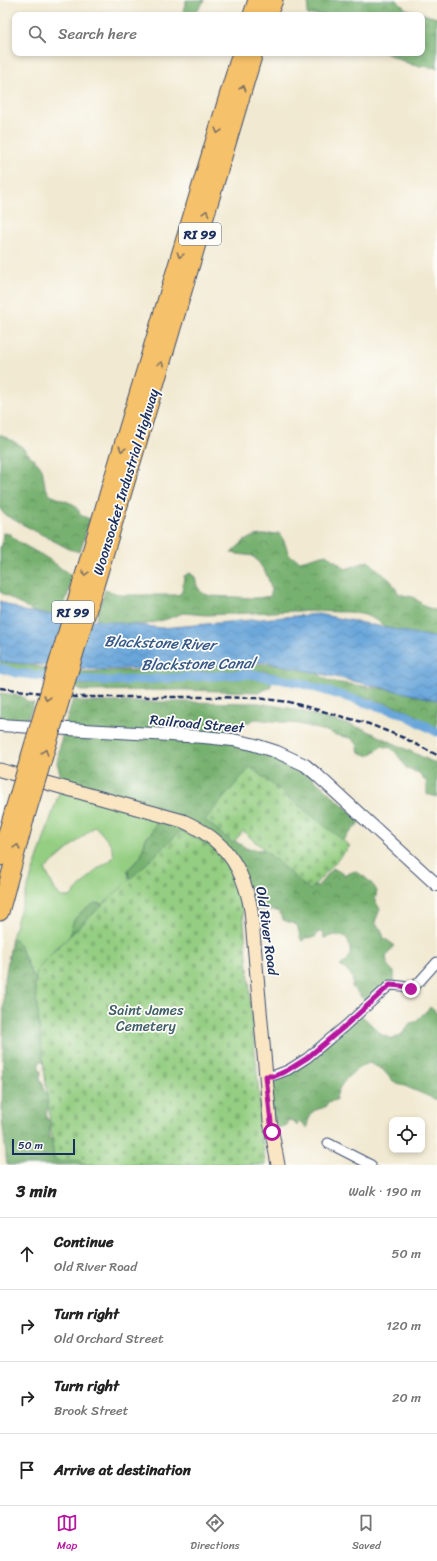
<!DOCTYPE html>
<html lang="en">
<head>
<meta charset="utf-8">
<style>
	:root { --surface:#fff; --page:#f6f6f6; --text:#222; --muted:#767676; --line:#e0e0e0; --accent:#b5179e }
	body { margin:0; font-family:Sriracha,sans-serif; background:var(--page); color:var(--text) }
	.controls { position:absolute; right:12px; bottom:12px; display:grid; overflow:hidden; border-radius:8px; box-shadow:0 2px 6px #0003 }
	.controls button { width:36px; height:36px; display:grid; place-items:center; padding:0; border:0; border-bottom:1px solid var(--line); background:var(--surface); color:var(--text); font:20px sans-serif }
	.scale { position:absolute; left:12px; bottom:10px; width:63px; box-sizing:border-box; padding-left:4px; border:2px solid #1b2f5e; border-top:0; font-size:11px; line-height:14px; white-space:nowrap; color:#1b2f5e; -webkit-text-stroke:3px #fdfcf7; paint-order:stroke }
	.stop { position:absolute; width:12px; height:12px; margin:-9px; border:3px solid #b5179e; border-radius:50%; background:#fff }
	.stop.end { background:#b5179e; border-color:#fff; box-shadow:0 1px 4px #0008 }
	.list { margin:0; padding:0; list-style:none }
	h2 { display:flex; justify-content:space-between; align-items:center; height:52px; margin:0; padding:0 16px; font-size:17px }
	h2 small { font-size:13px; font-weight:400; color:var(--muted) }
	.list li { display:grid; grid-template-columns:26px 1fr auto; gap:12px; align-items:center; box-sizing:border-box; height:72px; padding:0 16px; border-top:1px solid var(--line) }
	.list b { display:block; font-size:15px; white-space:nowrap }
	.list p { margin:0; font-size:13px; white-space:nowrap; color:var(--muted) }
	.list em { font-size:13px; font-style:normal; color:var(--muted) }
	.icon { flex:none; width:22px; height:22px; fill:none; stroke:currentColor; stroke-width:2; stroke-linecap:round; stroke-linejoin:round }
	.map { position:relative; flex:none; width:437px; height:1165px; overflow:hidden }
	.search { position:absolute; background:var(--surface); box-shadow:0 2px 6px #0003; left:12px; right:12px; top:12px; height:44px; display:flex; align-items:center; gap:10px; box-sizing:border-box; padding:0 14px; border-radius:8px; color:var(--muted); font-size:15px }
	.sheet { height:340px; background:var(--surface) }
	nav { display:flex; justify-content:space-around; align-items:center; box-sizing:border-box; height:56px; border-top:1px solid var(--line); background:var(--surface); font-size:11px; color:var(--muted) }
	nav a { display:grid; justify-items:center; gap:2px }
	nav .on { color:var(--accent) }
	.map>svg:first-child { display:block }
	.green { fill:#94ce82; stroke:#587e70; fill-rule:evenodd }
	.forest { fill:url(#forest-crowns); stroke:#497067 }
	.cemetery { fill:url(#cemetery-stones); stroke:#587e70 }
	.water { fill:url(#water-waves); stroke:#426a9c }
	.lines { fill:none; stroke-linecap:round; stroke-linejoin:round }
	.canal { stroke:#69a6da; stroke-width:9 }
	.minor-casing { stroke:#3b4b6f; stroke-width:11 }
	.tertiary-casing { stroke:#3b4b6f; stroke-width:14 }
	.secondary-casing { stroke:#3b4b6f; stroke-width:15 }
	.motorway-casing { stroke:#3b4b6f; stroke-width:19 }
	.minor { stroke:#fff; stroke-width:9 }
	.tertiary { stroke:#fff; stroke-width:12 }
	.secondary { stroke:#fbe6c4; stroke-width:13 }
	.motorway { stroke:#f5c16b; stroke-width:17 }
	.rail { stroke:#1b2f5e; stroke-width:2.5; stroke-dasharray:6 3; stroke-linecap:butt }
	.motorway-bridge-casing { stroke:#3b4b6f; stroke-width:19; stroke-linecap:butt }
	.motorway-bridge { stroke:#f5c16b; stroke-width:17 }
	.oneway { stroke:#7d7164 }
	.route { stroke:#b5179e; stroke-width:5 }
	.labels { text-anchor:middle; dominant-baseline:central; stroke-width:3.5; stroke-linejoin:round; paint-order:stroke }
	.shield { fill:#fdfcf7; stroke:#5f6c8c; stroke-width:1 }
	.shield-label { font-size:13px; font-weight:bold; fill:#1b2f5e }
	.street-label { font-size:14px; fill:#1b2f5e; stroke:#fdfcf7 }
	.park-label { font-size:14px; fill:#3f5f69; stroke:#fdfcf7 }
	.water-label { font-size:15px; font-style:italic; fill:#365989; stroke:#fdfcf7 }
</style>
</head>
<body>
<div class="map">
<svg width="437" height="1165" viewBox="0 0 437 1165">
	<defs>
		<pattern id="forest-crowns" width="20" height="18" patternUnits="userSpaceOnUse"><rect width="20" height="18" fill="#77b170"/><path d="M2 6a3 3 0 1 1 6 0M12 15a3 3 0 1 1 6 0" fill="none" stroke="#61905f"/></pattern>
		<pattern id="cemetery-stones" width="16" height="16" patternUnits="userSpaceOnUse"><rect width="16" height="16" fill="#94ce82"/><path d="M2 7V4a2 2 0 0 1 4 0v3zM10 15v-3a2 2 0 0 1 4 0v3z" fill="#7fb173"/></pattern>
		<pattern id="water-waves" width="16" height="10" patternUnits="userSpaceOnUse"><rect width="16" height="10" fill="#69a6da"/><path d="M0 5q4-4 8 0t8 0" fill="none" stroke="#5688b4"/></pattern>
	</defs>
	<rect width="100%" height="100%" fill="#fdfcf7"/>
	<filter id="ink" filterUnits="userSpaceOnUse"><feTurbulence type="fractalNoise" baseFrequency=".025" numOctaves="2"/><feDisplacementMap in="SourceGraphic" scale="8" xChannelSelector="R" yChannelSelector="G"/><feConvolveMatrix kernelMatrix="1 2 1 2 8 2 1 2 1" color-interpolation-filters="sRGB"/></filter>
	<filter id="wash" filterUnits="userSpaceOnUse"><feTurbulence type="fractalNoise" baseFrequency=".012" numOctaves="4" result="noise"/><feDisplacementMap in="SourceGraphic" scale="16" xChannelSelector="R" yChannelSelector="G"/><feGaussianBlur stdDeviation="0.9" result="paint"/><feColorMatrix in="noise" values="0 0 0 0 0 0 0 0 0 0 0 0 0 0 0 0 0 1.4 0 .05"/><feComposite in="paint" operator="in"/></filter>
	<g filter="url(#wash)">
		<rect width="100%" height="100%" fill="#f1e9d1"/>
		<path class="green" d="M60 790 158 818 151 834 146 838 141 856 128 870 131 889 65 942 55 948 39 981 32 976 25 957 15 939 12 938 17 920ZM95 826 110 843 114 855 111 860 97 869 70 897H61L55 890 45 869Z"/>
		<g class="forest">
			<polygon points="186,0 205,0 194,15 182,15"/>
			<polygon points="309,0 396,0 406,9 437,18 437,68 412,65 385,53 422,53 422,15 308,15 307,13"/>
			<polygon points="0,434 20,445 42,468 45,486 50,495 73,504 79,511 80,515 90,519 80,552 69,549 5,515 0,509"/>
			<polygon points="3,533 10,534 17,541 47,558 73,577 60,620 32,611 0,592 0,547 2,546"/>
			<path d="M279 533 284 541 289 555 300 561 326 554 346 569 368 561 391 581 399 594 413 597 426 607 437 611V645L394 635 378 621 365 615 350 612 294 611 206 615 183 613 167 619 147 624 94 625 105 590 122 595H178L182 592 184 576 190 573 195 577 197 586 202 593 211 596 258 598 271 596C272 580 263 567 253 556L231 553 244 541 254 536Z"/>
			<polygon points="0,657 46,669 54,669 53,675 18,671 0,665"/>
			<path d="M269 664C284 665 297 664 311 670 319 673 324 680 333 682L437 696V728L404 709 368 698 342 693 301 680 263 671 203 672 156 677 70 678 74 672 148 670 169 666Z"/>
			<polygon points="257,677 271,681 271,686 261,692 182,690 82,691 70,685 174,682 203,678"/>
			<polygon points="0,693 22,696 28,702 34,703 24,727 0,726"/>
			<path d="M73 699 83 702H183L259 703 289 708 364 729 437 764V797L427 794V783L419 773 407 769 397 754 391 748 382 746 369 756 359 752 357 744 351 738 335 735 329 732 299 724 255 719 238 727 233 741 269 752 300 767 361 821 331 853 277 805 223 834 248 849 266 850 308 886H318L333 868 345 875 355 871C365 877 371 881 377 891L375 901 380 909 375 922 378 927 381 929 384 938 394 945 386 957 388 966 394 972V988L366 1002 352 987C354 975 350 972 340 966 353 959 352 949 346 937L335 935 324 938 323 933 318 932 315 937 304 938 303 941 301 940 297 925 283 920 279 912 274 910H248L231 866 217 850 202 866 70 937C72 916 78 914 95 903L118 907 131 889 128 870 141 856 146 838 151 834 158 818 60 790V773L57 763 62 736Z"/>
			<path d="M12 938 19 944 32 975 39 981 48 1063H43L41 1061 39 1062V1068L41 1072 40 1080 43 1084 44 1091C49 1095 49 1103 49 1109L46 1110 47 1119 51 1121 49 1137 56 1145 83 1152 90 1165H7L2 1118 4 984Z"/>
			<path d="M430 1007 437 1013V1100L393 1081 382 1069 369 1063C355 1068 337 1084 336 1100L328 1102 325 1107 313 1111 308 1121 307 1128 302 1123 298 1122 297 1126 294 1121 288 1120 287 1125 274 1129 266 1076 286 1070 359 1013 382 1035 393 1039 402 1034 410 1023 415 1022Z"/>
		</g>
		<g class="cemetery">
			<polygon points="250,767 350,846 310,890 243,831 233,843 205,820"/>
			<path d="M181 831C190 836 201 840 209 846 231 861 237 886 243 911L265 1165H85V1163L77 1159 62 1162 54 1159 35 984C36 965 45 961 57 948Z"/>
		</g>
		<polygon class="water" points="0,601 23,611 161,628 318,614 437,638 437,700 268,662 101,670 3,662 0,660"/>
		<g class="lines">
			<polyline class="canal" points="0,668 16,673 68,679 115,681 251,674 296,682 404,714 437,732"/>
		</g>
	</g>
	<g filter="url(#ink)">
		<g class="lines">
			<g class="minor-casing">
				<g id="minor">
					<polyline points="266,1075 275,1075 288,1070 307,1058 345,1026 390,985 402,986 411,989 419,982 437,962"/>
					<polyline points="328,1143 371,1165"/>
				</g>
			</g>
			<g class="tertiary-casing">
				<polyline id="tertiary" points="0,725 204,737 233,740 252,744 277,752 305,765 317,775 437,885"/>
			</g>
			<g class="secondary-casing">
				<path id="secondary" d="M0 770 183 821C225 840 243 866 251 910L270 1121 278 1165"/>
			</g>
			<g class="motorway-casing">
				<g id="motorway">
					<polyline points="252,15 257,0"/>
					<polyline points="268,15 274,0"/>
					<polyline points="133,411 241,53"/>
					<polyline points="146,415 254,53"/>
					<polyline points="0,857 13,813"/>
					<polyline points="0,912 26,816"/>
				</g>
			</g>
			<use href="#minor" class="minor"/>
			<use href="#tertiary" class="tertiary"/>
			<use href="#secondary" class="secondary"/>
			<use href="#motorway" class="motorway"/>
			<polyline class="rail" points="0,688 76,697 210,697 256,698 289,702 369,724 404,738 437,755"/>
			<g class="motorway-bridge-casing">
				<g id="motorway-bridge">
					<polyline points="13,813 133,411"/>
					<polyline points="26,816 146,415"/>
				</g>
			</g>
			<use href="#motorway-bridge" class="motorway-bridge"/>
		</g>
		<defs><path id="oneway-chevron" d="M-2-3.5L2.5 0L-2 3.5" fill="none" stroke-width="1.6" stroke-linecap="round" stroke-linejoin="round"/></defs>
		<g class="oneway">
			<use href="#oneway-chevron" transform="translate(243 88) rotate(-73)"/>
			<use href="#oneway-chevron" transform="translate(218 131) rotate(106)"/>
			<use href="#oneway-chevron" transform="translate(206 213) rotate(-73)"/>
			<use href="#oneway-chevron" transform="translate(180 255) rotate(107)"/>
			<use href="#oneway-chevron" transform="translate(161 364) rotate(-73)"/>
			<use href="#oneway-chevron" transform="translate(122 449) rotate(107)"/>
			<use href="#oneway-chevron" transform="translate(85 573) rotate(107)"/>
			<use href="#oneway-chevron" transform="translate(47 698) rotate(106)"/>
			<use href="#oneway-chevron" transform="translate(45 752) rotate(-73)"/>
			<use href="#oneway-chevron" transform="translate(17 847) rotate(-74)"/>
		</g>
	</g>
	<g class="lines" filter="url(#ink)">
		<polyline class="route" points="272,1132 266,1076 275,1076 288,1070 307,1058 345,1026 390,985 402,986 411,989"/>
	</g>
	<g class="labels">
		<g class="shield">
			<rect x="179" y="223" width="42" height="22" rx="3"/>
			<rect x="52" y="601" width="42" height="22" rx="3"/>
		</g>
		<g class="shield-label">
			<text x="200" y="234">RI 99</text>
			<text x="73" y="612">RI 99</text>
		</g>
		<g class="street-label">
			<text transform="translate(126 482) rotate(-73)">Woonsocket Industrial Highway</text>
			<text transform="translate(197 724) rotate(5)">Railroad Street</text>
			<text transform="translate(267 931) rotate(82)">Old River Road</text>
		</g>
		<g class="park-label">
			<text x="146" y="1010">Saint James<tspan x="146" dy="16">Cemetery</tspan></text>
		</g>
		<g class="water-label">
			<text transform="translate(160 643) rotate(2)">Blackstone River</text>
			<text transform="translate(198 664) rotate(-1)">Blackstone Canal</text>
		</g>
	</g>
</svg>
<div class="controls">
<button><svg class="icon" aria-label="locate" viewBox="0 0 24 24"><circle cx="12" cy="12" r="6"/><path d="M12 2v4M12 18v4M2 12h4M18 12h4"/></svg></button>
</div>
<div class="scale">50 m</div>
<div class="stop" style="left:272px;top:1132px"></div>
<div class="stop end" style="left:411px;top:989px"></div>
<div class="search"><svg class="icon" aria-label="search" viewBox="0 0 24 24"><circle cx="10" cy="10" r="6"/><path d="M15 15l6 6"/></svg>Search here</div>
</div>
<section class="sheet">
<h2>3 min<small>Walk · 190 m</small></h2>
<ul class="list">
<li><svg class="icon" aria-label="ahead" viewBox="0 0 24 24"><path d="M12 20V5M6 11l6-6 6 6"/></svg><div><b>Continue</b><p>Old River Road</p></div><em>50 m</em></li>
<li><svg class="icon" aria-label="right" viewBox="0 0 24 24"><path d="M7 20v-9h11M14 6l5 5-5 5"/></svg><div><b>Turn right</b><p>Old Orchard Street</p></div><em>120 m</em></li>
<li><svg class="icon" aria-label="right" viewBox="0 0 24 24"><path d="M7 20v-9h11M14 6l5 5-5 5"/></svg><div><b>Turn right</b><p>Brook Street</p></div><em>20 m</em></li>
<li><svg class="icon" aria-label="arrive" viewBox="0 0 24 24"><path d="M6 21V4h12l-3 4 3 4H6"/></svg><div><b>Arrive at destination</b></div></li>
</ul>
</section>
<nav>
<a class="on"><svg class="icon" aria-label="map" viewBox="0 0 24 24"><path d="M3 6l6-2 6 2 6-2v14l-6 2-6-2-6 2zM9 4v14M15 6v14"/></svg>Map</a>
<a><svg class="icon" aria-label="directions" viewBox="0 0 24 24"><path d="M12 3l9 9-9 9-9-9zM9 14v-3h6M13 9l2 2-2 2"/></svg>Directions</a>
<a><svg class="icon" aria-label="saved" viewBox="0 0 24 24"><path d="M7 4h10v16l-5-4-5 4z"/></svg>Saved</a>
</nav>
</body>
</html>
